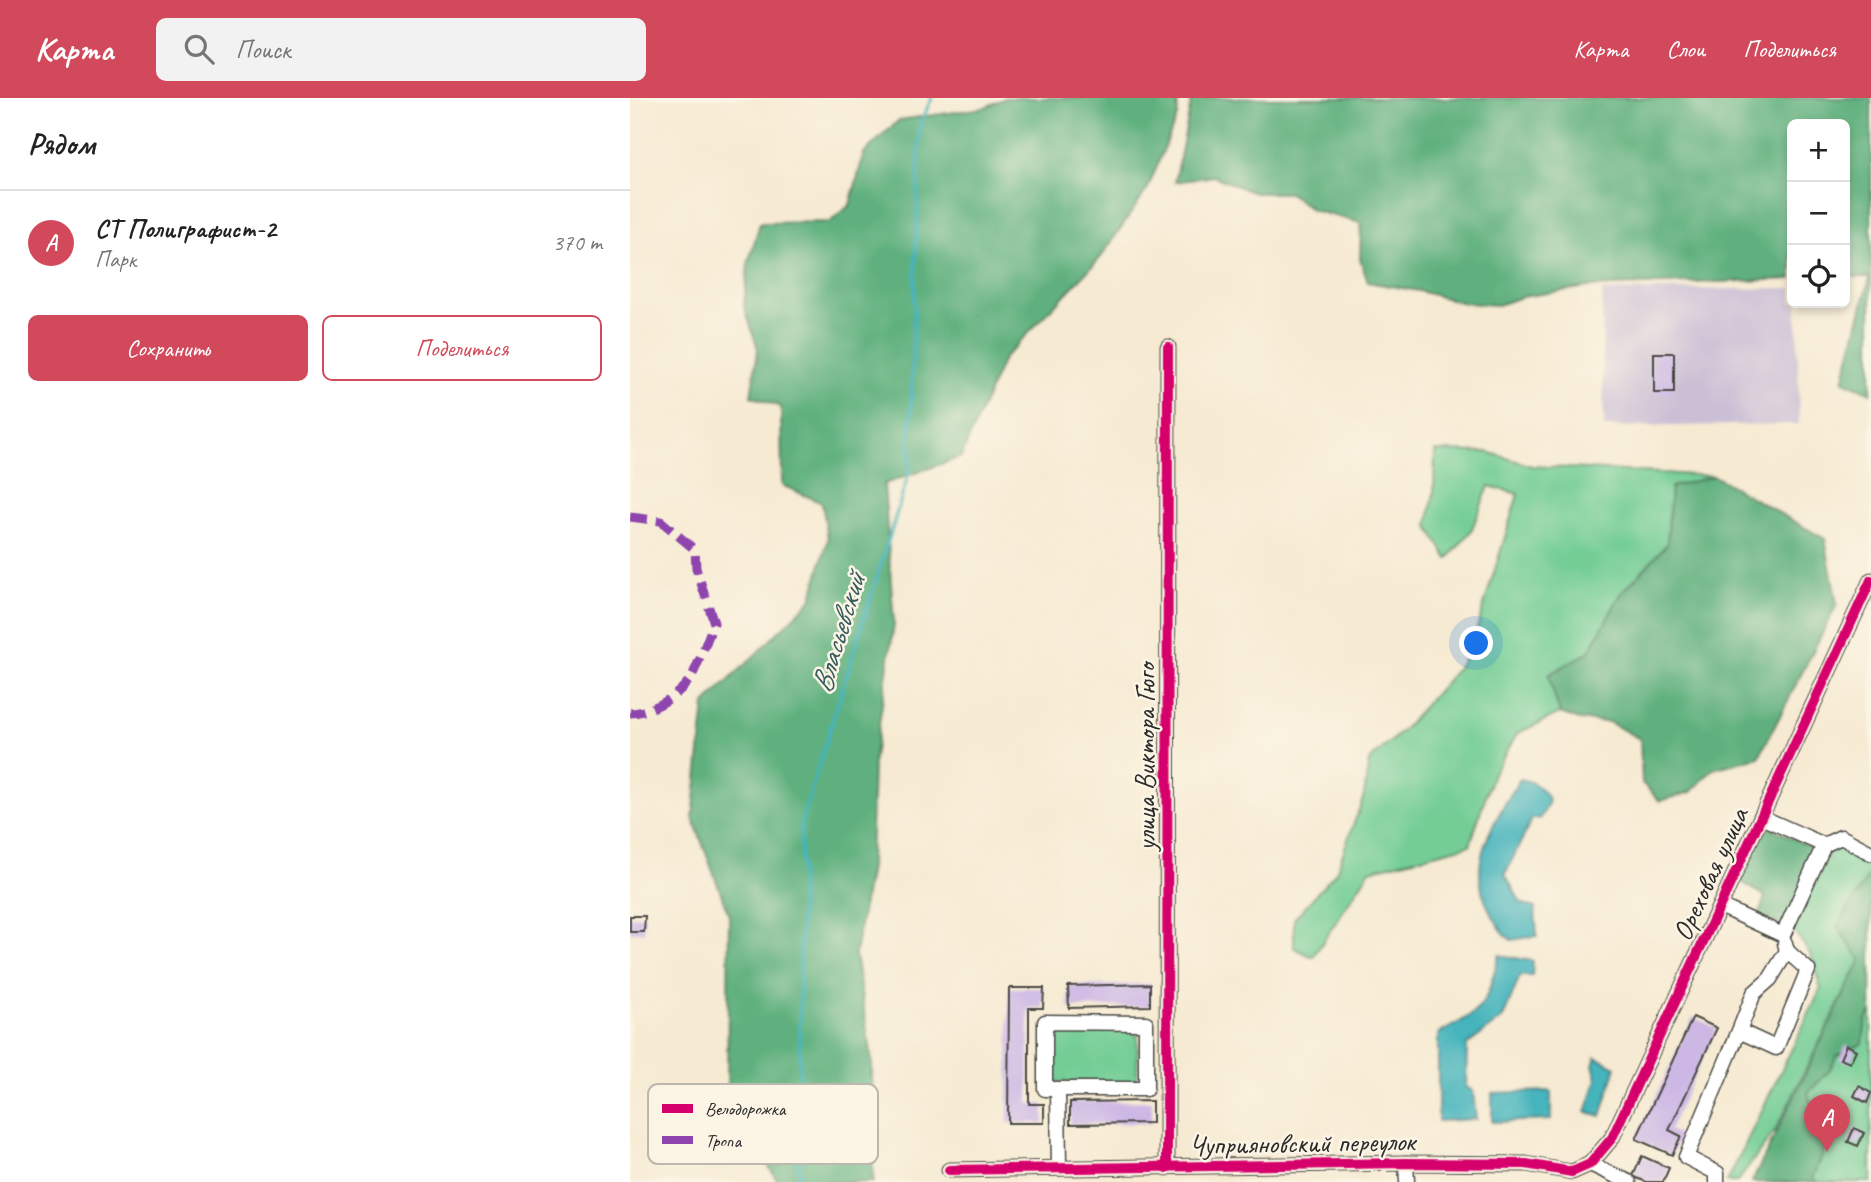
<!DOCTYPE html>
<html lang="ru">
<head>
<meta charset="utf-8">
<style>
	:root { --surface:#fff; --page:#f2f2f2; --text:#222; --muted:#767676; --line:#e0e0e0; --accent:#d1495b }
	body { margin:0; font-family:Caveat,sans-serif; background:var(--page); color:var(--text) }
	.controls { position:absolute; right:21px; top:21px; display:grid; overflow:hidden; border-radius:10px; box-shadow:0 4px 10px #0003 }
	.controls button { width:63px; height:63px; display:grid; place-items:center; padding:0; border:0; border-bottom:2px solid var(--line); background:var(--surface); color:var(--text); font:35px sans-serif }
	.you { position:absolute; left:847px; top:546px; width:24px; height:24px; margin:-18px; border:5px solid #fff; border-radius:50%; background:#1a73e8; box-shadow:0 0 0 10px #1a73e833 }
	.badge { display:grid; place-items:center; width:46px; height:46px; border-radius:50%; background:var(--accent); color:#fff; font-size:23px; font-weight:700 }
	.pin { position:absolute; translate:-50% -58px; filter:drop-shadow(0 2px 4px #0008) }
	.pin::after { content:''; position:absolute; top:37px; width:24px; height:21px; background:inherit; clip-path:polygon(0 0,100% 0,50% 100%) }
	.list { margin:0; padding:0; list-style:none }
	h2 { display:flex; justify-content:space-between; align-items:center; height:91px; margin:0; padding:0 28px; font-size:30px }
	h2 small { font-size:23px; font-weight:400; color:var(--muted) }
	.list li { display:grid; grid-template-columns:46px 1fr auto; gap:21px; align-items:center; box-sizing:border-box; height:105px; padding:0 28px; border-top:2px solid var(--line) }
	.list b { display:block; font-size:26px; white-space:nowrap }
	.list p { margin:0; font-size:23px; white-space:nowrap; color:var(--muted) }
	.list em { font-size:23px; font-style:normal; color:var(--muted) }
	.actions { display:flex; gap:14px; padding:21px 28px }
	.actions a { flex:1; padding:16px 0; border:2px solid var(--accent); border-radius:10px; text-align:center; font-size:24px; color:var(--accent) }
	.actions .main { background:var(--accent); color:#fff }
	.icon { flex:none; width:38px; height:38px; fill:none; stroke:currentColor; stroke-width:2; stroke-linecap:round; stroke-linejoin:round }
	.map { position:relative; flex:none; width:1241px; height:1084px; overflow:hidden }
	header { display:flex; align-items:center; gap:42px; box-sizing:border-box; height:98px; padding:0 35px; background:var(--accent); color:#fff }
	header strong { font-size:33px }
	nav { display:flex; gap:38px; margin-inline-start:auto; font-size:24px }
	.search { width:490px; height:63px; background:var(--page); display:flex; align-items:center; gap:18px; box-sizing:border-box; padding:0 24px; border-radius:10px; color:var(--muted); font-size:26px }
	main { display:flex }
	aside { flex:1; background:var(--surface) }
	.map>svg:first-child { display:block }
	.industrial { fill:#cbbfd5 }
	.green { fill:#73cd95; stroke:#4f7c60; stroke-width:2 }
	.forest { fill:#5eb07e; stroke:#446e54; stroke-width:2 }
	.water { fill:#44b4bc; stroke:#387074; stroke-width:2 }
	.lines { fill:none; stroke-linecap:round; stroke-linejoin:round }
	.stream { stroke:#44b4bc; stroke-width:3.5 }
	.building { fill:#cdb8e5 }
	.minor-casing { stroke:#494844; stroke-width:17 }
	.minor { stroke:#fff; stroke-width:14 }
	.quiet { stroke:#8e44ad; stroke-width:9; stroke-dasharray:18 9; stroke-linecap:butt }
	.cycleway-casing { stroke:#fcf5e5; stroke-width:15 }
	.cycleway { stroke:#d6006c; stroke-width:10 }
	.labels { text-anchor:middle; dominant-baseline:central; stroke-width:5; stroke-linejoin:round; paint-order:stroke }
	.street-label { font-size:28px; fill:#2b2b2b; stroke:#fcf5e5 }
	.water-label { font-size:30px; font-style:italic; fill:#345b5e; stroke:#fcf5e5 }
	.key { fill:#fcf5e5; stroke:#bdb8ad; stroke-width:2 }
	.key-label { font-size:19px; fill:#2b2b2b }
</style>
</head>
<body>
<header>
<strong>Карта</strong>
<div class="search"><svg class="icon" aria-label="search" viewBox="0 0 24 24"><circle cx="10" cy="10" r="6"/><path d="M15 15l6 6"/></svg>Поиск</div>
<nav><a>Карта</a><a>Слои</a><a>Поделиться</a></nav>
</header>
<main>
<aside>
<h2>Рядом<small></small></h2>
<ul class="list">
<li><span class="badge">A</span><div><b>СТ Полиграфист-2</b><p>Парк</p></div><em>370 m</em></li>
</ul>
<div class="actions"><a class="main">Сохранить</a><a>Поделиться</a></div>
</aside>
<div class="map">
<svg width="1241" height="1084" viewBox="0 0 1241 1084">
	<rect width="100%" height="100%" fill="#fcf5e5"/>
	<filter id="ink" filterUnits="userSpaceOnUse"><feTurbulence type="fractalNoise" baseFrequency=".0143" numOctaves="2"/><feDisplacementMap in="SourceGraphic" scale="14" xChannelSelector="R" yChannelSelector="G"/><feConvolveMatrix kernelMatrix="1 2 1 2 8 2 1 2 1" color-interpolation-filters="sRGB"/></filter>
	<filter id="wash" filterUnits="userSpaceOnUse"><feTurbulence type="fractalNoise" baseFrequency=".00686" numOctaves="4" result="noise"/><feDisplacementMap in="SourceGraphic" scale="28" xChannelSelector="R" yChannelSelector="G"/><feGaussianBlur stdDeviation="1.57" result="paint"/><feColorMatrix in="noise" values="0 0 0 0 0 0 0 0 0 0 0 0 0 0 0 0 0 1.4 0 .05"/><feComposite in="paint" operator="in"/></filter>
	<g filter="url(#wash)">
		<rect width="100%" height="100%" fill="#f6ead2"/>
		<polygon class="industrial" points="1162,190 1162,205 1167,205 1169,326 974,329 972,193"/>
		<g class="green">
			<polygon points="805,353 858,354 902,368 1084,378 1041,389 1037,446 991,496 959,554 918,577 930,615 888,635 863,675 840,747 740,772 683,859 664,850 664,821 706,774 734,698 739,663 773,632 827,571 842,547 888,396 859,388 841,433 818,461 798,428 804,394"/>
			<polygon points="1210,745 1239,760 1241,774 1207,829 1231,862 1145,1033 1107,1084 1097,1084 1191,891 1180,855 1162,831 1202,749"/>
			<path d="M1241 852V1084H1138C1174 1007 1205 929 1241 852Z"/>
			<polygon points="426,930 501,930 508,939 507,979 501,985 425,984 420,980 420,934"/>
		</g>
		<g class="forest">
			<polygon points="375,0 547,0 548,16 518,90 471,159 373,261 331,359 254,386 264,527 243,666 240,769 225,856 242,964 243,1084 148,1084 97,994 99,817 63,720 75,606 181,502 198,441 192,405 152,387 151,309 121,298 128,251 114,208 118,166 130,125 200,124 220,107 234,55 269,22 353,10"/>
			<polygon points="562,0 1241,0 1241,295 1213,283 1240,179 1215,179 1215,26 1162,26 1162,181 958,189 891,199 868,207 834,205 789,193 738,184 730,161 731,125 682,112 659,95 624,95 584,78 545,84"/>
			<polygon points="1084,378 1195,441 1207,506 1129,659 1083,671 1061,694 1030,703 1012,685 1010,641 979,624 949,622 930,615 918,577 959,554 991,496 1037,446 1041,389"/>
			<polygon points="1142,730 1183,750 1185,762 1153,828 1129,818 1135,798 1108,782 1132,734"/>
			<polygon points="1241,774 1241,914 1236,922 1233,945 1207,958 1199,973 1178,995 1181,1005 1209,1017 1183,1080 1188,1084 1122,1084 1231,862 1207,829"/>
		</g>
		<g class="water">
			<path d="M890 681C904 683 913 691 919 703L911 720 902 721 875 776 891 805 905 810 907 838 881 842C870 833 866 823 859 811 834 763 866 722 890 681Z"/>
			<path d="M869 857 903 863 902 878H890L873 920 837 947 836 989 843 993 846 1021 808 1023V936C857 910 855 909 869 857Z"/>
			<polygon points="966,959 986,969 971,1018 956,1014 967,981 963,967"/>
			<polygon points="921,993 921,1022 862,1024 862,995"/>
		</g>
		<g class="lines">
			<polyline class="stream" points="169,1084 171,725 279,375 290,26 302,0"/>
		</g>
		<g id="blocks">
			<g class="building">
				<rect x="1024" y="255" width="20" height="40"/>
				<polygon points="0,818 15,818 14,834 0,834"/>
				<polygon points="520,886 520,908 439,910 438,888"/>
				<polygon points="379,890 414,890 413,910 399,910 399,1006 414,1006 414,1025 378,1025"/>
				<polygon points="1063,919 1087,930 1039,1032 1051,1038 1042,1057 1006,1041"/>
				<polygon points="1216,947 1226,952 1220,965 1210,961"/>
				<polygon points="1229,988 1241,995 1237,1005 1224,998"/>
				<polygon points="522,1003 522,1025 440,1026 440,1004"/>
				<polygon points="1224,1030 1234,1035 1228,1048 1218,1044"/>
				<polygon points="1012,1058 1039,1070 1033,1084 1016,1084 1003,1078"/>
			</g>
		</g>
	</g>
	<g filter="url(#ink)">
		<use href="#blocks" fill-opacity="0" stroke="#494844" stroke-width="2"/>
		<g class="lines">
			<g class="minor-casing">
				<g id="minor">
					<polyline points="1131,719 1194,747 1211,739 1241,755"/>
					<polyline points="1090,808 1153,837 1194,747"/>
					<polyline points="1109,933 1124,895 1140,881 1157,853 1155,845"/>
					<polyline points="428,991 415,991 415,924 516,925 516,991 428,991 429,1070"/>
					<polyline points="776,1065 777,1084"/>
					<polyline points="960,1066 999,1084"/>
					<polyline points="537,1070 538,249"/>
					<polyline points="319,1072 776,1065 896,1066 942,1074 960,1066 982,1040 1241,482"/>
					<polyline points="1087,1084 1087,1075 1056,1059 1109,933 1146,950 1178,872 1157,853"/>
				</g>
			</g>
			<use href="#minor" class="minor"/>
			<path class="quiet" d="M0 419 31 423 65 452 66 470 84 525C77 541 71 560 63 576 53 596 22 615 0 615"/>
			<g class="cycleway-casing">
				<g id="cycleway">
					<polyline points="537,1070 538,249"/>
					<polyline points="319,1072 776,1065 896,1066 942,1074 960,1066 982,1040 1241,482"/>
				</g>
			</g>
			<use href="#cycleway" class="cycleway"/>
		</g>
	</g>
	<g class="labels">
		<g class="street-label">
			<text transform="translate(515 659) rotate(-90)">улица Виктора Гюго</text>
			<text transform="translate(1080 776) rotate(-65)">Ореховая улица</text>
			<text transform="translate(672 1045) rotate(-1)">Чуприяновский переулок</text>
		</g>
		<g class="water-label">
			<text transform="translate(208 535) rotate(-73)">Власьевский</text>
		</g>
	</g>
	<rect x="18" y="986" width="230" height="80" rx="10" class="key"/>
	<rect x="32" y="1006" width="31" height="9" fill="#d6006c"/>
	<rect x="32" y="1038" width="31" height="8" fill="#8e44ad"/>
	<g class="key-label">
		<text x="75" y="1017">Велодорожка</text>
		<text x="75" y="1049">Тропа</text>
	</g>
</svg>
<div class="controls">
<button>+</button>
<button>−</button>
<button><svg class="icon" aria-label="locate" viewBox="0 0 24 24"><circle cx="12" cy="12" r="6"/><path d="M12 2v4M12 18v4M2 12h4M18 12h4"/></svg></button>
</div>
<div class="you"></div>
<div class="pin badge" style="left:1197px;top:1054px">A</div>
</div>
</main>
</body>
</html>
